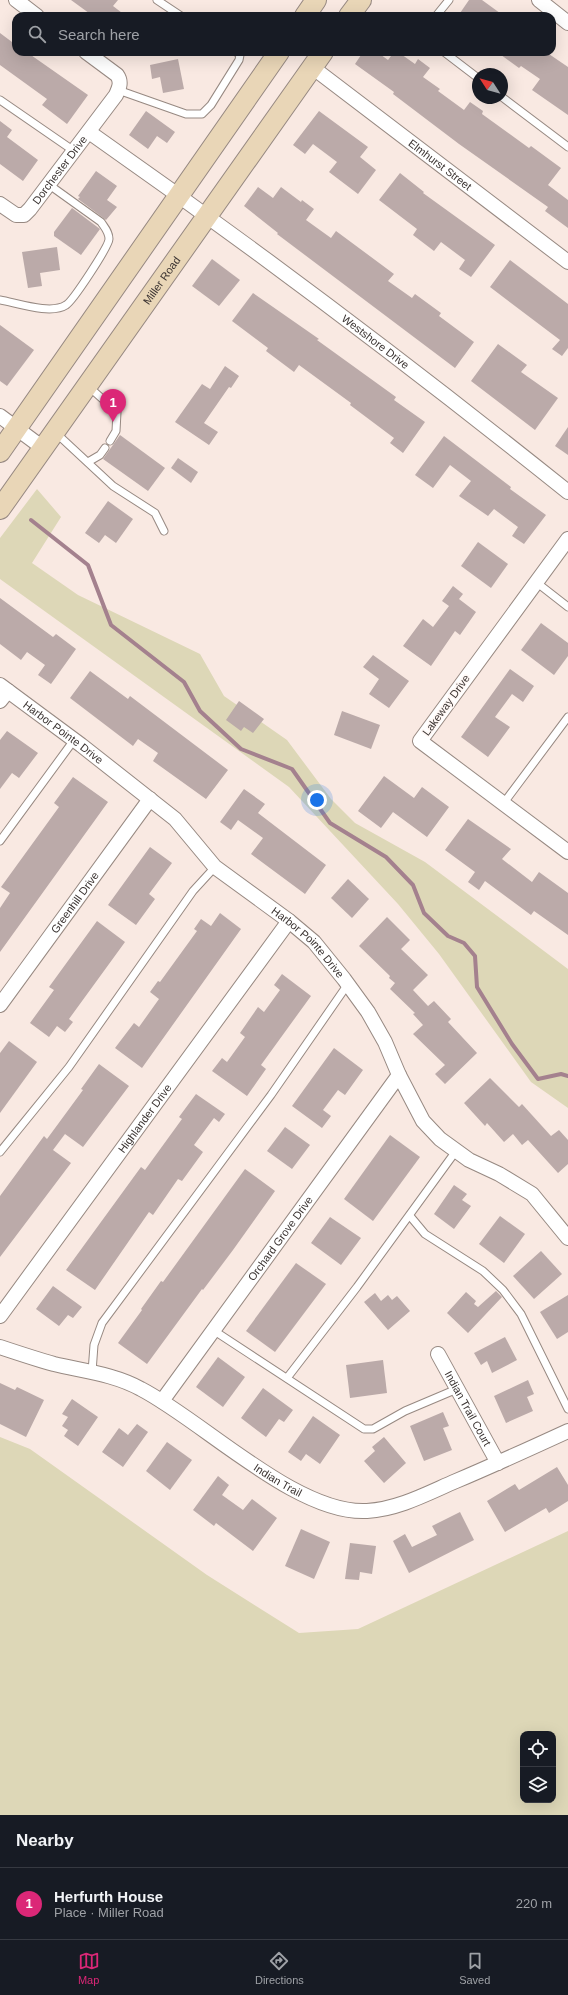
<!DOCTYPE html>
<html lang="en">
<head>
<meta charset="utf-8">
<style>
	:root { --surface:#171b24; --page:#20242c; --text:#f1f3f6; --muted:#9ea1a6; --line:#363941; --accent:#db2777 }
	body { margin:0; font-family:Arial,sans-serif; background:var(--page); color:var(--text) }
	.controls { position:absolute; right:12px; bottom:12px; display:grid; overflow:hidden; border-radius:8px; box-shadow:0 4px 16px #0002 }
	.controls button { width:36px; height:36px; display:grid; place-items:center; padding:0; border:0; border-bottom:1px solid var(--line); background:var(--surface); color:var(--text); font:20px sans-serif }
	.compass { position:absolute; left:472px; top:68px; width:36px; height:36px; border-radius:50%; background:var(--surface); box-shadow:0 4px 16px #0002; rotate:306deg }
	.you { position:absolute; left:317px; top:800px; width:14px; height:14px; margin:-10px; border:3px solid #fff; border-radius:50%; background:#1a73e8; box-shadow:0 0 0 6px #1a73e833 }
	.badge { display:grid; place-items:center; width:26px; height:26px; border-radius:50%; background:var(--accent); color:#fff; font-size:13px; font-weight:700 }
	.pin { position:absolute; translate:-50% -33px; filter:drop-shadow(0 1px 2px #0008) }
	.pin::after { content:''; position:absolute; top:21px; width:14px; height:12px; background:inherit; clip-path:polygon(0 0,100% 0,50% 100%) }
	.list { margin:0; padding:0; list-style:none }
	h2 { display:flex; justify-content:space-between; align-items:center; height:52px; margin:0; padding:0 16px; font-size:17px }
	h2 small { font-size:13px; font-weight:400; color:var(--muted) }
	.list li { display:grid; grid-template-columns:26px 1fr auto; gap:12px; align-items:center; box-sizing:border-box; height:72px; padding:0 16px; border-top:1px solid var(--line) }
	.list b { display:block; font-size:15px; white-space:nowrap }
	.list p { margin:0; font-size:13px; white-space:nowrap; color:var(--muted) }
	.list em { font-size:13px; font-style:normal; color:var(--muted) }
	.icon { flex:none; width:22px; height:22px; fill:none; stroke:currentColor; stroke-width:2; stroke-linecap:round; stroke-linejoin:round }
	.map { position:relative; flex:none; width:568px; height:1815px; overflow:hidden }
	.search { position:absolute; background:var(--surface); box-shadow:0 4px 16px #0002; left:12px; right:12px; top:12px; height:44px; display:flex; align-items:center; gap:10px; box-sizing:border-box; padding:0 14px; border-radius:12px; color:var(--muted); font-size:15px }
	.sheet { height:124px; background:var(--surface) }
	nav { display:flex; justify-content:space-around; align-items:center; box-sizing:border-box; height:56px; border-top:1px solid var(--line); background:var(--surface); font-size:11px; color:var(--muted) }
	nav a { display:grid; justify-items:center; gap:2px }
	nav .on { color:var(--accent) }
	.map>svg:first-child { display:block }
	.green { fill:#ddd7b7; fill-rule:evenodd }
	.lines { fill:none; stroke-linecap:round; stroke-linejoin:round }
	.stream { stroke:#a4818e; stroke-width:4 }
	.building { fill:#bbaaa9 }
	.service-casing { stroke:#978982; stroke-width:9 }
	.minor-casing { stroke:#978982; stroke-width:16 }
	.secondary-casing { stroke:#978982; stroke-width:22 }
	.service { stroke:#fff; stroke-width:7 }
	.minor { stroke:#fff; stroke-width:14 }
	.secondary { stroke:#e9d6b7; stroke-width:20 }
	.labels { text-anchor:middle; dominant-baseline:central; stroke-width:3; stroke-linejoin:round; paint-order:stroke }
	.street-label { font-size:11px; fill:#3b3432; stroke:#fff8f5 }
</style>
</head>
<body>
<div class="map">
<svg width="568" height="1815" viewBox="0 0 568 1815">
	<rect width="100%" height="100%" fill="#f9e9e2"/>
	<g class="green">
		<polygon points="37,489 61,517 32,563 78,595 200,654 224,696 287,740 331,799 355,823 425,862 568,969 568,1108 531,1082 439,954 398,904 289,787 0,579 0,538"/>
		<path d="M0 1437 30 1449 207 1575 299 1633 358 1629 568 1531V1815H0ZM523 1734H553V1800H523Z"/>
	</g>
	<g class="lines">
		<polyline class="stream" points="31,520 88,565 111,625 184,682 200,711 241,749 292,769 330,823 386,857 413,885 424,913 448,936 464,943 475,956 477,987 512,1044 538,1079 561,1074 568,1076"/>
	</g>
	<g class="building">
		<polygon points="71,0 118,0 113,6 126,16 93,16"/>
		<polygon points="469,0 482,0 504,16 458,16"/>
		<polygon points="0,33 16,45 16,52 28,53 88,95 67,124 42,105 47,99 0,65"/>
		<polygon points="363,52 377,52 388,60 394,52 398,52 415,64 418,59 430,68 423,77 440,89 438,91 464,110 470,102 483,111 482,114 529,148 531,146 561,168 548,185 568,200 568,228 545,211 548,207 459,144 393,94 394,92 355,64"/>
		<polygon points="497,52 546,52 568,67 568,115 532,90 540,79 521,66 519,68"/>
		<polygon points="178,59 184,89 163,93 160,77 152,79 150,65"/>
		<polygon points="146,111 175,132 167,143 157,136 148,149 129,135"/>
		<polygon points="319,111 368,147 360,157 376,170 358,194 329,172 337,162 313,144 305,154 293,145"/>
		<polygon points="0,121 12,130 7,137 38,160 23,181 0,164"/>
		<polygon points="96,171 117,186 107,200 117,207 106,220 78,199 80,197 78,196"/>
		<polygon points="400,173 424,192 423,193 495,245 471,277 459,269 465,260 441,242 434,251 413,235 417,229 379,200"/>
		<polygon points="258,187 273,198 281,187 301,202 302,200 314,209 306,220 331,238 336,231 394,274 388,281 412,298 415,294 441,313 439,316 474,342 455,368 277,234 278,233 244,206"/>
		<polygon points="72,208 100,229 81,255 54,236 54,232"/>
		<polygon points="57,247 60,270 40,273 42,286 28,288 22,252"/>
		<polygon points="212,259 240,280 219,306 192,286"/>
		<polygon points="510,260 568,304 568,348 562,356 552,349 560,340 490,287"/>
		<polygon points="253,293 319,339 317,340 396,397 394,400 425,422 403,453 390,443 394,438 350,405 351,403 299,365 294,372 266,351 268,348 232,321"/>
		<polygon points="0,325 34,350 7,386 0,381"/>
		<polygon points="498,344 527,365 521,372 558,398 535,430 471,381"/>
		<polygon points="225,366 239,376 231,388 229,387 204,423 218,432 209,445 175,422 202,384 210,389"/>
		<polygon points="568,427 568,455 555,446"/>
		<polygon points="120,435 165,468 148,491 103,459"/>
		<polygon points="444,436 511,487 510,489 546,515 524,544 512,536 518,527 494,509 488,516 459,496 471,481 450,465 433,488 415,475"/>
		<polygon points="178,458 198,472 191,483 171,468"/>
		<polygon points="108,501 133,519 116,543 105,535 99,543 85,533"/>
		<polygon points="478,542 508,564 491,588 461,566"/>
		<polygon points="453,586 463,594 459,599 476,612 460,635 455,631 431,666 403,646 423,619 433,627 449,606 442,601"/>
		<polygon points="0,598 53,637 56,634 76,649 51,684 38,675 45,665 27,652 21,660 0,644"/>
		<polygon points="541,623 568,643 568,656 554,675 521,650"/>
		<polygon points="373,655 409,681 389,708 369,694 379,679 363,667"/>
		<polygon points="510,669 534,686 523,702 512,694 495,717 510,727 488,757 461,737"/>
		<polygon points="90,671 128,699 130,696 228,770 206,799 153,761 158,753 138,739 133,746 70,698"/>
		<polygon points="239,701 264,719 253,733 244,727 241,731 226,720"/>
		<polygon points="342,711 380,725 371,749 334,735"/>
		<polygon points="7,731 38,753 19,778 12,773 0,789 0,740"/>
		<polygon points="384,776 414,798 422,787 449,807 427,837 393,812 381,828 358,811"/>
		<polygon points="73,777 108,802 0,952 0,908 10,893 1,887 59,807 54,803"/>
		<polygon points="244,789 265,804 258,813 326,865 305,894 251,854 263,838 238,820 231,830 220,822"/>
		<polygon points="468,819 511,849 502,859 532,882 539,872 568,893 568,935 534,911 531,915 485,881 479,890 468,882 475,872 445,850"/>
		<polygon points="150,847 172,863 149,894 155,899 136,925 108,905"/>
		<polygon points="348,879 369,899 352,918 331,898"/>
		<polygon points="220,913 241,929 142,1068 115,1048 134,1023 139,1027 159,999 150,992 158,981 160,982 197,931 194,929 201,919 211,926"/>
		<polygon points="387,917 410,940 401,949 428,975 413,990 428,1006 434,1001 451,1019 448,1022 477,1053 445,1084 435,1074 445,1065 413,1034 423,1025 413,1014 415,1013 390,989 395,983 389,978 390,976 359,946"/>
		<polygon points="97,921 125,942 69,1019 73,1022 65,1032 57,1026 49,1037 30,1023 54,990 49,987"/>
		<polygon points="282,974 311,996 261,1065 266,1069 247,1096 212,1071 222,1058 227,1062 245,1037 240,1033 258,1007 264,1012 280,990 274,985"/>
		<polygon points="9,1041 37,1062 0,1113 0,1053"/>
		<polygon points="334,1048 363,1070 345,1095 338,1090 323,1110 331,1116 322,1128 292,1106"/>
		<polygon points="99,1064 129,1086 83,1147 65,1134 53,1150 71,1163 0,1257 0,1196 44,1136 47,1139 83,1090 81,1089"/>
		<polygon points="490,1078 519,1107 522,1104 551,1136 559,1130 568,1140 568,1164 558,1173 528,1140 522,1145 513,1134 504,1142 487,1123 485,1126 464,1103"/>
		<polygon points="196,1094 225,1114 219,1122 214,1118 194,1145 203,1152 182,1181 178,1179 153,1215 149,1212 95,1290 66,1270 141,1167 145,1170 182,1119 179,1117"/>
		<polygon points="285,1127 310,1145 292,1169 267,1151"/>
		<polygon points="390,1135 420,1157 373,1221 344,1199"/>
		<polygon points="245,1169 275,1191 233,1250 203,1290 202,1289 147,1364 118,1343 142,1310 141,1309 161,1281 163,1282"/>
		<polygon points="454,1185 467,1194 462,1200 471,1206 454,1229 434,1214"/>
		<polygon points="500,1216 525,1234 504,1263 479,1244"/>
		<polygon points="330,1217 361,1238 341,1265 311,1243"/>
		<polygon points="541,1251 562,1274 534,1299 513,1276"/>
		<polygon points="296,1263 326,1284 275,1352 246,1331"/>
		<polygon points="53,1286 82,1307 73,1318 68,1315 59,1326 36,1309"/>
		<polygon points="496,1291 502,1297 468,1333 447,1313 466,1292 476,1301 474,1304 478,1307"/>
		<polygon points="375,1293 381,1301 388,1295 392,1300 397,1296 410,1311 388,1330 364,1302"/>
		<polygon points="568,1295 568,1332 557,1339 540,1312"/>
		<polygon points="505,1337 517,1360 492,1373 487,1361 481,1365 474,1353"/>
		<polygon points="218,1357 245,1377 223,1407 196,1387"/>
		<polygon points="383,1360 387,1393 350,1398 346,1365"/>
		<polygon points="528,1380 534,1394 527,1397 533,1411 506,1423 494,1396"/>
		<polygon points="0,1383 15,1390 17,1387 44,1400 26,1437 0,1424"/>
		<polygon points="263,1388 293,1410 284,1422 279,1419 266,1437 241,1418"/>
		<polygon points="72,1399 98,1417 78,1446 64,1436 68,1430 62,1426 68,1417 62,1414"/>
		<polygon points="443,1412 449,1426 443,1428 452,1450 424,1461 410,1426"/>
		<polygon points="313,1416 340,1435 320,1464 306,1454 301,1461 288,1452"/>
		<polygon points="137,1424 148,1432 123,1467 102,1452 119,1428 128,1435"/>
		<polygon points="384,1437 406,1463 384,1483 364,1461 375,1451 372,1447"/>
		<polygon points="167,1442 192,1460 170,1490 146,1471"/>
		<polygon points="557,1467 568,1485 568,1501 549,1513 546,1508 505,1532 487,1501 515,1484 519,1490"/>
		<polygon points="218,1476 229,1485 222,1495 243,1510 252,1499 277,1518 253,1551 216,1523 214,1526 193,1510"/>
		<polygon points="460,1512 474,1540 409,1573 393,1541 405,1534 412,1547 437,1535 432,1526"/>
		<polygon points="301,1529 330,1542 314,1579 285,1566"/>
		<polygon points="350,1543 376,1546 372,1574 360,1572 359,1580 345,1579"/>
	</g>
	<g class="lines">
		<g class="service-casing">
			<g id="service">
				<polyline points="157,0 181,16"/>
				<polyline points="436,16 449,0"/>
				<polyline points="444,52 478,78"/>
				<polyline points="118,90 186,114 202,114 211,105 239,60 240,55 236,52"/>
				<polyline points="502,97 568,147"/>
				<polyline points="0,100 74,151"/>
				<path d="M0 300C17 303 51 315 66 305 73 301 109 246 109 239 109 232 105 228 101 222L48 184"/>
				<polyline points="88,386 117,412 116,431 110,441"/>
				<polyline points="56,433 113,486 155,513 164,531"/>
				<polyline points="88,462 100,455 105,448"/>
				<polyline points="536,582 568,607"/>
				<polyline points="503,804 568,717"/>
				<polyline points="0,841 74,740"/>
				<polyline points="0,1152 69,1067 193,891 215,867"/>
				<polyline points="410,1216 425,1234 483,1271 503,1290 521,1314 568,1409"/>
				<polyline points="213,1330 364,1429 373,1429 405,1411 457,1389"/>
				<polyline points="92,1372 94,1345 102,1323 271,1095 348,984"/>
				<polyline points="287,1378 357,1287 456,1151"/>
			</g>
		</g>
		<g class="minor-casing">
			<g id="minor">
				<polyline points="16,0 37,16"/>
				<polyline points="539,0 568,23"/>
				<path id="s1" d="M312 67 568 262"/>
				<path id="s2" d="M89 132C253 247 412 367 568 492"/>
				<path id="s3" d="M0 204 16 215H24L30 209 116 95C119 88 122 82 117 75L86 52"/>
				<polyline points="0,416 43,448"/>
				<polyline points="568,539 420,741 568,852"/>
				<path id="s4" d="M0 685 81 745 175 819 215 867 289 921 314 942 344 979 368 1012 385 1042 399 1075 423 1121 440 1139 469 1160 499 1174 532 1194 568 1238"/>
				<polyline points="0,701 8,691"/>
				<path id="s5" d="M0 1005 150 799"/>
				<path id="s6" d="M0 1316 289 921"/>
				<path id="s7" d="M0 1347C18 1353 36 1359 54 1364 83 1371 114 1374 141 1389 203 1421 297 1515 367 1511 399 1509 428 1493 456 1481 494 1465 531 1448 568 1431"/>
				<path id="s8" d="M438 1354 498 1463"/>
				<path id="s9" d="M162 1401 399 1075"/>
			</g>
		</g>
		<g class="secondary-casing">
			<g id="secondary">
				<polyline points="305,16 316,0"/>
				<polyline points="349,16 361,0"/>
				<polyline points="0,452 279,52"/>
				<path id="s10" d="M0 509 323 52"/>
			</g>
		</g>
		<use href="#service" class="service"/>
		<use href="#minor" class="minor"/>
		<use href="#secondary" class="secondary"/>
	</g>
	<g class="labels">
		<g class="street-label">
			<text stroke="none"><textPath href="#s1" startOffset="161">Elmhurst Street</textPath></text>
			<text stroke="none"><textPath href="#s3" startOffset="85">Dorchester Drive</textPath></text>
			<text stroke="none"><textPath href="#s10" startOffset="280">Miller Road</textPath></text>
			<text stroke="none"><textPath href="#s2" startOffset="355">Westshore Drive</textPath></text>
			<text transform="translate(446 705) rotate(-54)">Lakeway Drive</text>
			<text stroke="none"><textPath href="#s4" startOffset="79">Harbor Pointe Drive</textPath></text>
			<text stroke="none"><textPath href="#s5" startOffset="127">Greenhill Drive</textPath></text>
			<text stroke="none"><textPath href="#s4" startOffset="403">Harbor Pointe Drive</textPath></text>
			<text stroke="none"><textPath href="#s6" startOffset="245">Highlander Drive</textPath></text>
			<text stroke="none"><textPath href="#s9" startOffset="201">Orchard Grove Drive</textPath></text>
			<text stroke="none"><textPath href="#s8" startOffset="62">Indian Trail Court</textPath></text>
			<text stroke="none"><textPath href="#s7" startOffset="312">Indian Trail</textPath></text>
		</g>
	</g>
</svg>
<div class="controls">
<button><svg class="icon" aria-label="locate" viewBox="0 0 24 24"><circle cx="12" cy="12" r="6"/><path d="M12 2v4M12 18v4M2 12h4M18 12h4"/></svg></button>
<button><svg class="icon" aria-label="layers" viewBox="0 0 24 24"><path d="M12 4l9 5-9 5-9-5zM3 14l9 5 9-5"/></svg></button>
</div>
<svg class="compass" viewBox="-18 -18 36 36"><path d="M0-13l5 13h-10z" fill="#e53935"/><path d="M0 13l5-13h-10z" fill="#9ea1a6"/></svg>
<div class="you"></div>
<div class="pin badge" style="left:113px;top:422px">1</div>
<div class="search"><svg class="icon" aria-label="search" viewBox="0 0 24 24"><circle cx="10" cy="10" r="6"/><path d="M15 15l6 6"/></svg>Search here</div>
</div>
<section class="sheet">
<h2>Nearby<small></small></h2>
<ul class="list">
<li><span class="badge">1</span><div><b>Herfurth House</b><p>Place · Miller Road</p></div><em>220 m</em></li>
</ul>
</section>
<nav>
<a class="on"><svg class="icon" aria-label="map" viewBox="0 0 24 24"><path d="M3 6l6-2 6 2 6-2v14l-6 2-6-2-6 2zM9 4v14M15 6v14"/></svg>Map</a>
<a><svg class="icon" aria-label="directions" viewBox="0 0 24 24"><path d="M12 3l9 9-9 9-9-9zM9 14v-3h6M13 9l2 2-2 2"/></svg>Directions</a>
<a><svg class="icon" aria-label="saved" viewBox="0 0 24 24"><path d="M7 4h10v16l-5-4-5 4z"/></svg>Saved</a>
</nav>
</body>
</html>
